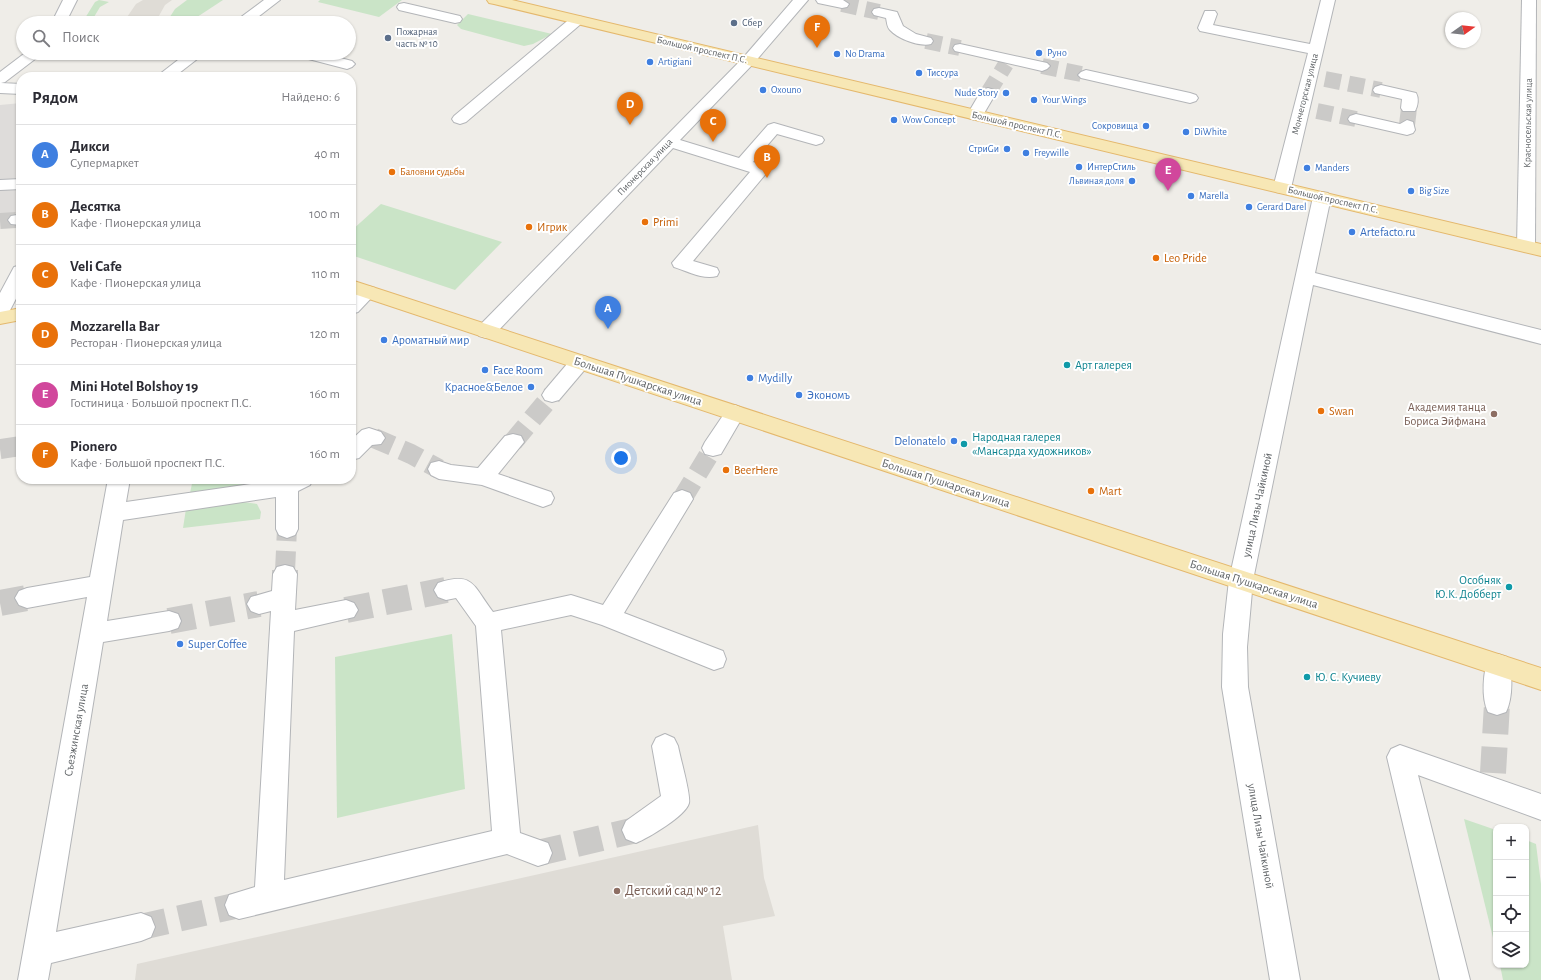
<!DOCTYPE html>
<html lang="ru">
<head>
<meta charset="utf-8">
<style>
	:root { --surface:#fff; --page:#f7f7f7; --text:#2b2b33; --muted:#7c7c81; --line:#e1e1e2; --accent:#0b8043 }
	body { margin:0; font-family:"Alegreya Sans",sans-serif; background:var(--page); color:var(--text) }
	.controls { position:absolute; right:12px; bottom:12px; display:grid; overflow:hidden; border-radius:8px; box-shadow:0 1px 3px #0004 }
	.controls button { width:36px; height:36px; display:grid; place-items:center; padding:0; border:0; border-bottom:1px solid var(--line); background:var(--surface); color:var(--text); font:20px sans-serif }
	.compass { position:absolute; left:1445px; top:12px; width:36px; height:36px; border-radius:50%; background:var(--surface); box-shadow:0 1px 3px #0004; rotate:75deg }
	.you { position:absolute; left:621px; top:458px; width:14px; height:14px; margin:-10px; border:3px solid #fff; border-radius:50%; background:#1a73e8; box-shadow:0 0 0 6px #1a73e833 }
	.badge { display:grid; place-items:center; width:26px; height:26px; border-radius:50%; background:var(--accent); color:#fff; font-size:13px; font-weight:700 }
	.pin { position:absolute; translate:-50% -33px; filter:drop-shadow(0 1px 2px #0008) }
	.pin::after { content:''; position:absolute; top:21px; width:14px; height:12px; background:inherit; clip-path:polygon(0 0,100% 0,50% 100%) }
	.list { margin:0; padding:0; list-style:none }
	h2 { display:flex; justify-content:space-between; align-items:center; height:52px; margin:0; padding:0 16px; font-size:17px }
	h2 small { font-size:13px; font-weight:400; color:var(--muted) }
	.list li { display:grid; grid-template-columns:26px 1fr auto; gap:12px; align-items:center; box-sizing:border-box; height:60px; padding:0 16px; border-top:1px solid var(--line) }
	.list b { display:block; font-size:15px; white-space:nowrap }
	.list p { margin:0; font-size:13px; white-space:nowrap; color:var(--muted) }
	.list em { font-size:13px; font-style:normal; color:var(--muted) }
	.icon { flex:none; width:22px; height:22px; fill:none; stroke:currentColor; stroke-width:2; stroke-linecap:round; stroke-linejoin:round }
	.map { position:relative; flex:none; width:1541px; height:980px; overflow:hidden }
	.search { position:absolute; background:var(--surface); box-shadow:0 1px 3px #0004; left:16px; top:16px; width:340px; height:44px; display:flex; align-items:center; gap:10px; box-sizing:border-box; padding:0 14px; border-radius:22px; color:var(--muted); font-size:15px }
	.panel { position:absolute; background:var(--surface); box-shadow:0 1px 3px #0004; left:16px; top:72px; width:340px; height:412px; border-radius:16px }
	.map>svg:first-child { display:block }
	.industrial { fill:#dedcda }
	.education { fill:#dfdcd6 }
	.green { fill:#cae4c7 }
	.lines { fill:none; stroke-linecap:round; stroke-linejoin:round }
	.minor-tunnel-far2 { stroke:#cbcac8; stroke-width:16; stroke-dasharray:16 8; stroke-linecap:butt }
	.minor-tunnel-far1 { stroke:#cbcac8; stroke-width:20; stroke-dasharray:20 10; stroke-linecap:butt }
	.minor-tunnel { stroke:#cbcac8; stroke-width:26; stroke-dasharray:26 13; stroke-linecap:butt }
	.minor-casing { stroke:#b3b5b8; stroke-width:2 }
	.major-casing { stroke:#e4b86d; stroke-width:2 }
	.minor { fill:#fff; fill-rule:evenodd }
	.major { fill:#f7e7b5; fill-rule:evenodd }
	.service-dot { fill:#5c6f8a; stroke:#fff; stroke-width:1.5 }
	.shop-dot { fill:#3f7fe0; stroke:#fff; stroke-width:1.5 }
	.food-dot { fill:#e8710a; stroke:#fff; stroke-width:1.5 }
	.culture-dot { fill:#0f9aa8; stroke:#fff; stroke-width:1.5 }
	.education-dot { fill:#8d6e63; stroke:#fff; stroke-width:1.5 }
	.labels { text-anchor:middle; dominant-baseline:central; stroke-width:4; stroke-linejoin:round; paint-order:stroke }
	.far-service-label { font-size:10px; fill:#4e5e75; stroke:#fff; text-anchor:start }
	.far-street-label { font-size:10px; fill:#5f6366; stroke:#fff }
	.far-shop-label { font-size:10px; fill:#366cbe; stroke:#fff; text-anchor:start }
	.far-food-label { font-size:10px; fill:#c56008; stroke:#fff; text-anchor:start }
	.food-label { font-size:12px; fill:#c56008; stroke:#fff; text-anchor:start }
	.shop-label { font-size:12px; fill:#366cbe; stroke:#fff; text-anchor:start }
	.culture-label { font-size:12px; fill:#0d838f; stroke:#fff; text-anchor:start }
	.street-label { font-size:12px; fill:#5f6366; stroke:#fff }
	.education-label { font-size:12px; fill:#785e54; stroke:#fff; text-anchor:end }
	.near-education-label { font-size:14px; fill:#785e54; stroke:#fff; text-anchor:start }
</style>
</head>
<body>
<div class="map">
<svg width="1541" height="980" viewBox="0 0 1541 980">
	<rect width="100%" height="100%" fill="#efede8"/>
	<polygon class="industrial" points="21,103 21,213 0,214 0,105"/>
	<g class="education">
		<polygon points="143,0 172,0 165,5 155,23 123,23 136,4"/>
		<polygon points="758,825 764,878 775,916 723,926 732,980 135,980 137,964"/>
	</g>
	<g class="green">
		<polygon points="99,0 109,2 100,7 91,22 82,23 95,2"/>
		<polygon points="187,0 223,0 188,23 166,23 175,9"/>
		<polygon points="320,0 402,0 379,17 318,2"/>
		<polygon points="468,14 552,34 533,44 524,46 461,29 457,25"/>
		<polygon points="381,204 502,242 455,290 351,255 351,231"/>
		<polygon points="193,479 263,479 254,484 190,493"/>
		<polygon points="243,502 257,504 261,512 260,519 183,528 186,509"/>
		<polygon points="452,634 465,789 337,818 335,657"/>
		<polygon points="1464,819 1496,830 1496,950"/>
		<polygon points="1526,840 1536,844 1541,884 1541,980 1503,980 1500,965 1526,965"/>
	</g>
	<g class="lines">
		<g class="minor-tunnel-far2">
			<polyline points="842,4 879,12"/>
			<polyline points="926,41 960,48"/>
			<polyline points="1042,66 1086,75"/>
			<polyline points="1325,79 1381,90"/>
			<polyline points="988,93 1006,64"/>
			<polyline points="1317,111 1356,119"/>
			<polyline points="1407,125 1409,108"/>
			<polyline points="0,221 17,220"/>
		</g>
		<g class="minor-tunnel-far1">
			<polyline points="374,438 411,454 439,469"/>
			<polyline points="513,442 552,395"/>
			<polyline points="0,449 21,446"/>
			<polyline points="682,499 713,448"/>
			<polyline points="285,571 287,529"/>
		</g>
		<g class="minor-tunnel">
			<polyline points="285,574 285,570"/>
			<polyline points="0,603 27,598"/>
			<polyline points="346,610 446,590"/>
			<polyline points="169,621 259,604"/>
			<polyline points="1493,773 1497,704"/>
			<polyline points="538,853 636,830"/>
			<polyline points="141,927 239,905"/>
		</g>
		<g class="minor-casing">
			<g id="minor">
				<polygon points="63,0 77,0 69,16 69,23 55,23 55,16"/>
				<polygon points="264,0 280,0 250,23 233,23"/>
				<path d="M793 0H808L753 64 680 140 739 158 768 125 774 123 822 137 824 140 822 143 816 145 777 134 753 162 767 166 769 170 693 261 717 268 719 272 717 276C703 280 687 271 674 267L672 263 750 172 673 148 493 336 486 338 479 336 476 331 479 326 743 58Z"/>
				<polygon points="816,0 843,0 849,4 847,7 842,8 818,3"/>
				<polygon points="1321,0 1335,0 1291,188 1288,192 1282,193 1276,192 1273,188 1308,53 1205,32 1200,31 1198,28 1205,11 1215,11 1217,14 1213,25 1310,44"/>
				<polygon points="1522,0 1536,0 1535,246 1532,250 1526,252 1520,250 1517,246"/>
				<polygon points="404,3 460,16 462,19 460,22 455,23 399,10 397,7 399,4"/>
				<path d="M879 8 897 12 903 26 916 34 931 38 933 41 931 44C920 47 898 39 890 30 887 27 887 22 886 18L874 15 872 12 874 9Z"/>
				<polygon points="577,16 582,17 584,20 582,23 466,122 460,124 454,122 452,119 454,116 572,17"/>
				<polygon points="960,44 1047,63 1050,66 1047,69 1042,71 955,51 953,48 955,45"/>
				<polygon points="25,53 43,53 5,82 1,83 21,84 21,94 0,93 0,72"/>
				<polygon points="187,53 205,53 174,77 156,77"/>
				<polygon points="294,53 321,53 352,61 355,64 352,67 347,69 297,56"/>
				<polygon points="1086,70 1190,93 1196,95 1198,98 1196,101 1190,103 1081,78 1078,75 1081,72"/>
				<path d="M1381 85 1416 93C1419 98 1418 106 1415 111H1403L1401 108 1402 99 1375 93 1373 90 1375 87Z"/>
				<polygon points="988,88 994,90 996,93 983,115 981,118 975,120 969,118 967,115 980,93 982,90"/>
				<polygon points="1356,114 1400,124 1407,120 1413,122 1415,130 1413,133 1407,135 1350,122 1348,119 1350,116"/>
				<polygon points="21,179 21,189 0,190 0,180"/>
				<polygon points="1322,192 1328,193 1331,197 1315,273 1541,330 1541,344 1313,285 1253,580 1247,647 1248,687 1300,980 1270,980 1222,687 1223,634 1229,580 1313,197 1316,193"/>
				<polygon points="17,215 21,215 21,225 11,224 8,220 11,216"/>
				<polygon points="21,265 21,289 7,316 0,317 0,293 14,267"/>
				<polygon points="368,286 375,288 377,292 358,312 351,314 351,297 361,288"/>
				<polygon points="580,355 587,357 590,362 587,367 559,400 552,402 545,400 542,395 545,390 573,357"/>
				<polygon points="735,405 742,408 745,413 742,418 721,454 713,456 705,454 702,448 705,442 728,408"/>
				<polygon points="369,428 381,432 385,438 381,444 372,445 359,458 351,460 351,440 362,430"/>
				<polygon points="513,434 521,436 524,442 498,474 551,492 554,498 551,504 543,507 482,485 439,479 431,475 428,469 431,463 439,461 451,465 478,468 505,436"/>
				<polygon points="108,479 130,479 126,502 272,481 271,479 313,479 310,485 298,491 298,529 295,535 287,538 279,535 276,529 276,497 123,520 107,621 169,611 178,614 181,621 178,628 169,631 103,642 56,932 141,913 151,917 155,927 151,937 141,941 51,963 48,980 18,980 87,597 27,608 19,605 15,598 19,591 27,588 90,577"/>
				<path d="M682 490 690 493 693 499 624 613 723 651 726 659 723 667 714 670 602 625 571 615 501 630 520 833 548 843 552 853 548 863 538 866 507 854 239 919 229 915 225 905 229 895 255 887 271 611 259 614 251 611 247 604 251 597 272 591 273 574 277 567 285 565 293 567 297 574 295 610 346 600 354 603 358 610 354 617 294 631 284 880 492 831 476 626 456 598 446 600 438 597 434 590 438 583C474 571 473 586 493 612L571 595 603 605 674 493Z"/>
				<path d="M1498 654 1507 657C1513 671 1513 698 1506 712L1497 715 1488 712C1481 698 1483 671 1489 657Z"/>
				<path d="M665 734 674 738 678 746C680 757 691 795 689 803 686 816 648 838 636 843L626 839 622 830 626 821 661 796 652 746 656 738Z"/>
				<polygon points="1400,745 1541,794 1541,820 1418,775 1470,980 1440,980 1387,757 1391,749"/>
			</g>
		</g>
		<g class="major-casing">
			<g id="major">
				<polygon points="487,0 512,0 1541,244 1541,256 494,4 489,3"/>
				<polygon points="351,280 1541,668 1541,690 351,293"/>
				<polygon points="21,308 21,320 0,324 0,312"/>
			</g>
		</g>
		<use href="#minor" class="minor"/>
		<use href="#major" class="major"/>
	</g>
	<g class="service-dot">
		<circle cx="734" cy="23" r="4"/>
		<circle cx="388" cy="38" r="4"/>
	</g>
	<g class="shop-dot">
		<circle cx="1039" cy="53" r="4"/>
		<circle cx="837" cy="54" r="4"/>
		<circle cx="650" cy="62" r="4"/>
		<circle cx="919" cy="73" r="4"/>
		<circle cx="763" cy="90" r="4"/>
		<circle cx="1006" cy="93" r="4"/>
		<circle cx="1034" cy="100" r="4"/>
		<circle cx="894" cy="120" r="4"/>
		<circle cx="1146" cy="126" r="4"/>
		<circle cx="1186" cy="132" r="4"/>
		<circle cx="1007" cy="149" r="4"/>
		<circle cx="1026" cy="153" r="4"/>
		<circle cx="1079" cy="167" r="4"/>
		<circle cx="1307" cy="168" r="4"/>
		<circle cx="1132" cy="181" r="4"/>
		<circle cx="1411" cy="191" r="4"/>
		<circle cx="1191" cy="196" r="4"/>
		<circle cx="1249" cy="207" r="4"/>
		<circle cx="1352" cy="232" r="4"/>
		<circle cx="384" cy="340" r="4"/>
		<circle cx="485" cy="370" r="4"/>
		<circle cx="750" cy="378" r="4"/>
		<circle cx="531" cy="387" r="4"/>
		<circle cx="799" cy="395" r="4"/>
		<circle cx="954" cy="441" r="4"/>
		<circle cx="180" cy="644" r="4"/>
	</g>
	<g class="food-dot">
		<circle cx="392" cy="172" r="4"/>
		<circle cx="645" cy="222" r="4"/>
		<circle cx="529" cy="227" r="4"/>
		<circle cx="1156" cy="258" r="4"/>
		<circle cx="1321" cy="411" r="4"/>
		<circle cx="726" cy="470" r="4"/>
		<circle cx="1091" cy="491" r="4"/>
	</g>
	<g class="culture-dot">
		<circle cx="1067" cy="365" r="4"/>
		<circle cx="964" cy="444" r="4"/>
		<circle cx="1509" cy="587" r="4"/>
		<circle cx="1307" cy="677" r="4"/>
	</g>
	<g class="education-dot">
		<circle cx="1494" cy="414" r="4"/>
		<circle cx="617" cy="891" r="4"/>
	</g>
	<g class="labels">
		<g class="far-service-label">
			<text x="742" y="23">Сбер</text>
			<text x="396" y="32">Пожарная<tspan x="396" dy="12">часть № 10</tspan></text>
		</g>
		<g class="far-street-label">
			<text transform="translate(702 50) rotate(13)">Большой проспект П.С.</text>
			<text transform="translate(1305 94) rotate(-76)">Мончегорская улица</text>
			<text transform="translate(1528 123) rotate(-89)">Красносельская улица</text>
			<text transform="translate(1017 125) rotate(13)">Большой проспект П.С.</text>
			<text transform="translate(645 167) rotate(-46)">Пионерская улица</text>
			<text transform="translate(1333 200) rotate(13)">Большой проспект П.С.</text>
		</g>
		<g class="far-shop-label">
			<text x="1047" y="53">Руно</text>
			<text x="845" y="54">No Drama</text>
			<text x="658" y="62">Artigiani</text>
			<text x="927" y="73">Тиссура</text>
			<text x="771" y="90">Oxouno</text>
			<text x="998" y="93" text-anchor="end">Nude Story</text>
			<text x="1042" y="100">Your Wings</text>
			<text x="902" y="120">Wow Concept</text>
			<text x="1138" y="126" text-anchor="end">Сокровища</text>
			<text x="1194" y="132">DiWhite</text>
			<text x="999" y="149" text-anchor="end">СтриGи</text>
			<text x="1034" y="153">Freywille</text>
			<text x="1087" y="167">ИнтерСтиль</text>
			<text x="1315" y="168">Manders</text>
			<text x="1124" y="181" text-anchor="end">Львиная доля</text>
			<text x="1419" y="191">Big Size</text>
			<text x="1199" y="196">Marella</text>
			<text x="1257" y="207">Gerard Darel</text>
		</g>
		<g class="far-food-label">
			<text x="400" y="172">Баловни судьбы</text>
		</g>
		<g class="food-label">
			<text x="653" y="222">Primi</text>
			<text x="537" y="227">Игрик</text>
			<text x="1164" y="258">Leo Pride</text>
			<text x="1329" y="411">Swan</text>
			<text x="734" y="470">BeerHere</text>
			<text x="1099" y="491">Mart</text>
		</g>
		<g class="shop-label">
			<text x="1360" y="232">Artefacto.ru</text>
			<text x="392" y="340">Ароматный мир</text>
			<text x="493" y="370">Face Room</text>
			<text x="758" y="378">Mydilly</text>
			<text x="523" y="387" text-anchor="end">Красное&amp;Белое</text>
			<text x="807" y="395">Экономъ</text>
			<text x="946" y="441" text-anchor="end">Delonatelo</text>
			<text x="188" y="644">Super Coffee</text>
		</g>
		<g class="culture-label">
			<text x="1075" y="365">Арт галерея</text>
			<text x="972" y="437">Народная галерея<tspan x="972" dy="14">«Мансарда художников»</tspan></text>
			<text x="1501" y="580" text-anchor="end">Особняк<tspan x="1501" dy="14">Ю.К. Добберт</tspan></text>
			<text x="1315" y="677">Ю. С. Кучиеву</text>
		</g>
		<g class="street-label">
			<text transform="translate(638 381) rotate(18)">Большая Пушкарская улица</text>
			<text transform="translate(946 483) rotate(18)">Большая Пушкарская улица</text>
			<text transform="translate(1257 505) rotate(-78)">улица Лизы Чайкиной</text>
			<text transform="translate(1254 584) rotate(18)">Большая Пушкарская улица</text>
			<text transform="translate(76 730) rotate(-80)">Съезжинская улица</text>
			<text transform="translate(1261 836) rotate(80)">улица Лизы Чайкиной</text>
		</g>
		<g class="education-label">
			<text x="1486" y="407">Академия танца<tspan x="1486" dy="14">Бориса Эйфмана</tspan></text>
		</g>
		<g class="near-education-label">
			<text x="625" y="891">Детский сад № 12</text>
		</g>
	</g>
</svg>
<div class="controls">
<button>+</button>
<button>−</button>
<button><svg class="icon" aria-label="locate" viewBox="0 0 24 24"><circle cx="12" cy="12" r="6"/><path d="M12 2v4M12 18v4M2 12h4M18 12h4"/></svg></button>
<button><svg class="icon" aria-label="layers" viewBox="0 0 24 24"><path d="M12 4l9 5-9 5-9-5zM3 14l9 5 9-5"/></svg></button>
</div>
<svg class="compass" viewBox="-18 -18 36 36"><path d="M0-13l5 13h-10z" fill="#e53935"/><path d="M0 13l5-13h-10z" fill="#7c7c81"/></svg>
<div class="you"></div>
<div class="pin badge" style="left:608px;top:329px;background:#3f7fe0">A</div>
<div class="pin badge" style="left:767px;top:178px;background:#e8710a">B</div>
<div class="pin badge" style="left:713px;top:142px;background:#e8710a">C</div>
<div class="pin badge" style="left:630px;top:125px;background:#e8710a">D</div>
<div class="pin badge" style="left:1168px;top:191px;background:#d1479c">E</div>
<div class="pin badge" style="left:817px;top:48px;background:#e8710a">F</div>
<div class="search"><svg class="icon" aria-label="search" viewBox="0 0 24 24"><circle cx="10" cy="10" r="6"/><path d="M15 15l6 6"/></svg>Поиск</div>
<section class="panel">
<h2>Рядом<small>Найдено: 6</small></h2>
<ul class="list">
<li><span class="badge" style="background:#3f7fe0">A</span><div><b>Дикси</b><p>Супермаркет</p></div><em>40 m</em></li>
<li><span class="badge" style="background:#e8710a">B</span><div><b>Десятка</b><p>Кафе · Пионерская улица</p></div><em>100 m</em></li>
<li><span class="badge" style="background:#e8710a">C</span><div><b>Veli Cafe</b><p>Кафе · Пионерская улица</p></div><em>110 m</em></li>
<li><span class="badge" style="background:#e8710a">D</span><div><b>Mozzarella Bar</b><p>Ресторан · Пионерская улица</p></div><em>120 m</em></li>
<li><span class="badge" style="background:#d1479c">E</span><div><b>Mini Hotel Bolshoy 19</b><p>Гостиница · Большой проспект П.С.</p></div><em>160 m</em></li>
<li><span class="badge" style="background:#e8710a">F</span><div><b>Pionero</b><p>Кафе · Большой проспект П.С.</p></div><em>160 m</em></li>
</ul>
</section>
</div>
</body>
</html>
